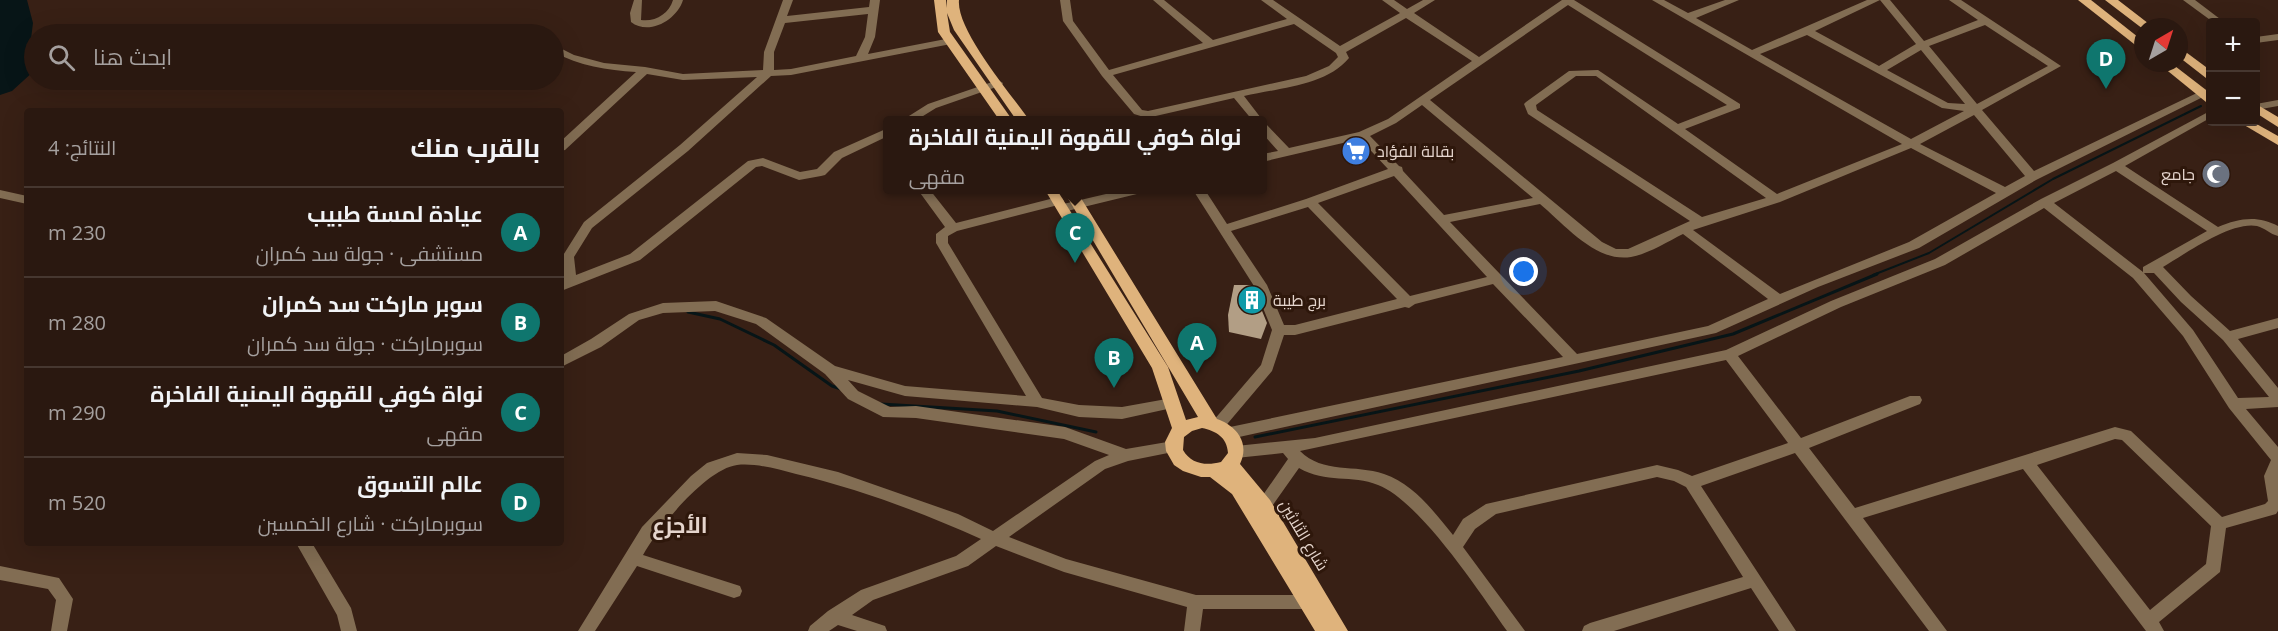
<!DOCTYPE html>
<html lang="ar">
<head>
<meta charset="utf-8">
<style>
	:root { --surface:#2a1810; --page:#36251e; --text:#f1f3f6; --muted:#a5a09f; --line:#463730; --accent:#0f766e }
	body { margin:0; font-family:"Open Sans",Cairo,sans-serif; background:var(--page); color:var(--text); direction:rtl }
	.controls { position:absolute; right:18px; top:18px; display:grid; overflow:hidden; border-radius:6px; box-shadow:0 6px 24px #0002 }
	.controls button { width:54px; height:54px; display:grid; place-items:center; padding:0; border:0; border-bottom:2px solid var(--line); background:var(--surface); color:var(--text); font:30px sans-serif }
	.compass { position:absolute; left:2134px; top:18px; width:54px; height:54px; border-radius:50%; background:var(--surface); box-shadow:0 6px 24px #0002; rotate:39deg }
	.you { position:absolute; left:1524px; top:272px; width:21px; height:21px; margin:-15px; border:4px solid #fff; border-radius:50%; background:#1a73e8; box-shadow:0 0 0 9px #1a73e833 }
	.badge { display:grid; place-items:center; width:39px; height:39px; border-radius:50%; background:var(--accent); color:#fff; font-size:20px; font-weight:700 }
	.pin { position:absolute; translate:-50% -50px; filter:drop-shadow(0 2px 3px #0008) }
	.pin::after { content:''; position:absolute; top:32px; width:21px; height:18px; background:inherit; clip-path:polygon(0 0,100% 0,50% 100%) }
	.popup { position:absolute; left:883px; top:116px; width:384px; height:78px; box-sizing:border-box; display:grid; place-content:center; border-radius:6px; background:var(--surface); filter:drop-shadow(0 2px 4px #0005); font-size:20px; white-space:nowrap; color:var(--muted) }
	.popup b { font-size:22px; color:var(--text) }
	.popup::after { content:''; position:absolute; left:50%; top:100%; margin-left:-12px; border:12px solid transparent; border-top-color:var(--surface) }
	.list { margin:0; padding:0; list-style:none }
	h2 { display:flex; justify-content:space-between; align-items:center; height:78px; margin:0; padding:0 24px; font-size:26px }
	h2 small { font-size:20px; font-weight:400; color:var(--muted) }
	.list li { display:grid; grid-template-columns:39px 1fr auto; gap:18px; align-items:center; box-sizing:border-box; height:90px; padding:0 24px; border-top:2px solid var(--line) }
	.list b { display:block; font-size:22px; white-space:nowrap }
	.list p { margin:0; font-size:20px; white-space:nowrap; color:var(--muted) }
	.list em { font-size:20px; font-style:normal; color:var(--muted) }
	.icon { flex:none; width:33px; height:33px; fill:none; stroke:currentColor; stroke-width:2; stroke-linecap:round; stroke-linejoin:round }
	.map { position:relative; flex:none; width:2278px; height:631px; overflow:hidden; direction:ltr }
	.search { position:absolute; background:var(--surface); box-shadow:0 6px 24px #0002; left:24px; top:24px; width:540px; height:66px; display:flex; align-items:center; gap:15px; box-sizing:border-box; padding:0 21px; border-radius:33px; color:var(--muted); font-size:22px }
	.panel { position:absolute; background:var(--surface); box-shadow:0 6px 24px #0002; left:24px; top:108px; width:540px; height:438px; border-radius:6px; direction:rtl }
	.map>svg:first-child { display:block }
	.water { fill:#071517 }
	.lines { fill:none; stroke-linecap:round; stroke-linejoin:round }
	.stream-far1 { stroke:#071517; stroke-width:2 }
	.stream { stroke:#071517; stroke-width:3 }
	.building { fill:#b29e85 }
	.minor { fill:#826d53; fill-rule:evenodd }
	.major { fill:#dfb37c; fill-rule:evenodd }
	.labels { text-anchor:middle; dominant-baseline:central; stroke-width:6; stroke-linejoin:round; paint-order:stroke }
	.poi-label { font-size:16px; fill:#e5d5cd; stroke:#2e170b; text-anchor:start }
	.street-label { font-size:16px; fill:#e5d5cd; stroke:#2e170b }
	.district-label { font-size:22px; font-weight:bold; fill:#e5d5cd; stroke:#2e170b }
</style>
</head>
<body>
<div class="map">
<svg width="2278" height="631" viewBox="0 0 2278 631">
	<rect width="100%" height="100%" fill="#382015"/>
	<polygon class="water" points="0,0 27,0 33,23 29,55 34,57 34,71 12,91 0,95"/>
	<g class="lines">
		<polyline class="stream-far1" points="1873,275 1929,253 2053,179 2201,106"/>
		<g class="stream">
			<polyline points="688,312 720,319 774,345 832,386 841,389"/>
			<polyline points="881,404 997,411 1096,432"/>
			<polyline points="1255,437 1579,371 1733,334 1877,274"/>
		</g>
	</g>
	<polygon class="building" points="1234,285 1251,285 1252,287 1267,323 1261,339 1229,332 1228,315"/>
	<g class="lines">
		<g class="minor">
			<path d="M634 0H642L641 20C655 22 669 14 673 0H683C677 20 649 36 631 22L630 13Z"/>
			<path d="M783 0H793L787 16 869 7 870 0H880L875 37 868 54 951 38 956 41 951 44 791 75 771 76 688 151 592 228 574 257 576 275 630 254 748 161 763 158 800 172 817 169 834 152 888 128V136L842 158 825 175 821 176 799 180 762 166 756 167 640 260 561 291V281L563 280 562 257 584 222 680 145 757 77 683 80 647 74 565 150 561 151V141L636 72C607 70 579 66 554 52V45L574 55 604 63 645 67 683 74 763 70 764 52ZM868 14 865 37 856 56 791 69 774 70V52L785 23Z"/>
			<path d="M1060 0H1070L1073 21 1109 70 1203 43 1153 0H1164L1213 40 1287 19 1261 0H1273L1340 46 1400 13 1382 0H1394L1407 9 1423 0H1435L1414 13 1479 57 1562 0H1574L1740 104V108L1685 129 1777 194 1902 144 1652 0H1664L1688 13 1725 0H1739L1696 18 1752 50 1867 0H1890L1924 41 1978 20 1949 0H1961L2061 66 1982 110 2034 171 2199 92H2207L2209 94 2036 180 1919 248 1818 287 1716 333 1230 439 1225 437 1223 433 1225 429 1230 427 1563 357 1493 284 1415 304 1409 308 1405 307 1295 335H1284L1272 371 1223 429H1213L1211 425 1213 421 1261 365 1272 330 1254 286 1193 190H1205L1227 224 1306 199 1388 169 1360 139 1262 162V154L1278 151 1262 133V121H1253L1234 98 1147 118 1134 114 1102 76 1063 21ZM1880 0 1916 44 1879 66 1815 31ZM1568 5 1727 105 1678 124 1598 70 1569 71 1526 102 1524 104 1528 114 1690 221 1628 249H1616L1602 242 1430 100ZM1406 18 1472 61 1388 119 1359 132 1289 148 1264 122 1244 96C1278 88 1326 86 1349 58L1346 52ZM1294 24 1336 53 1338 57 1329 66 1306 76 1148 111 1142 110 1113 75ZM1985 25 2048 66 1977 104 1929 46ZM1807 35 1942 108 1964 111 1911 139 1760 54ZM1921 50 1965 104 1948 103 1887 70ZM1576 76H1596L1766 198 1702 217 1537 110 1536 105ZM1422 105 1533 198 1444 215 1403 171 1402 167 1399 166 1370 136 1396 123ZM1974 115 2025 176 2005 187 1920 144ZM1911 148 1996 193 1909 242 1780 294 1693 230 1780 202ZM1394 176 1487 277 1410 296 1318 203ZM1540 204C1564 224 1596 263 1631 257 1648 254 1667 242 1683 234L1768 299 1708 326 1577 354 1450 222ZM1308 207 1397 299 1295 325H1284L1267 285 1231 231Z"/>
			<polygon points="2183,0 2195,0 2224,22 2213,22"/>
			<polygon points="2278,34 2278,40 2256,43 2256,37"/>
			<polygon points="998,80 1003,83 1002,85 936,108 915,121 901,121 928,104"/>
			<polygon points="2278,100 2278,106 2256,110 2256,104"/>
			<path d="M2210 111V118L2125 166 2218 227C2239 218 2258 215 2278 226V236C2270 234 2265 228 2257 226 2231 221 2185 254 2163 267L2191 296 2230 331 2278 318V328L2238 339 2278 388V407L2246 409 2278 447V511L2276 514 2226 528 2220 572 2159 622 2164 631H2146L2023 469 1863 518 1947 631H1929L1795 453 1701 486 1796 631H1779L1751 588 1614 631H1582L1584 626 1590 623 1743 577 1686 487 1674 481 1657 477 1496 514 1475 529 1463 547 1525 631H1507C1480 593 1420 501 1378 485 1352 474 1326 484 1299 468L1270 509 1264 511 1258 509 1256 505 1288 459 1283 453 1236 458 1231 456 1229 452 1231 448 1236 446 1315 438 1726 350 1831 301 1935 259 2041 199 2113 163ZM2116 171 2207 231 2143 267V272L2054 203ZM2044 208 2133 278 2183 336 2229 408 2271 460 2264 476 2268 501 2265 504 2222 517 2131 431 2115 427 1855 508 1809 448 1920 404 1922 400 1920 396H1910L1801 438 1738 356 1841 307 1945 265ZM2144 273H2154L2181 302 2223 340 2269 397 2238 398 2193 330ZM1726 360 1788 443 1692 476 1678 470 1657 465 1486 504 1463 519 1453 535C1434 512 1414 484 1384 474 1355 464 1323 474 1300 451ZM2115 439 2122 440 2211 526 2206 564 2150 610 2037 465Z"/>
			<polygon points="0,190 27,196 27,204 0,198"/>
			<path d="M918 190H930L956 223 1058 197 1062 198 1064 201 1062 204 957 231 948 236V243L1042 398 1079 405 1122 407 1172 398 1177 399 1179 403 1177 407 1172 408 1122 419 1079 417 1037 407 905 396 848 380 858 391 890 407 916 406 1065 427 1126 449 1173 441 1178 443 1180 447 1178 451 1128 461 1105 469 1009 537 1066 559 1196 595H1306L1312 597 1314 602 1312 607 1306 609H1203L1200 631H1184L1187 607 1064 572 996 546 968 566 873 600 852 615 885 626 887 631H857L838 625 829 631H808L810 626 828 611 861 590 956 556 981 539C921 512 859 489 796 474 777 469 756 463 737 465 706 469 658 528 643 555L740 586 742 591 740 596 734 598 637 566 595 631H578L642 527 691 476 707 463 737 453 767 455 838 472 958 514 993 531 1095 461 1109 455 1064 439 916 418 883 417 848 399 825 374 756 324 715 311 663 313 639 320 601 347 561 367V356L591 339 629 314 663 303 716 301 766 318 835 366 905 386 1026 396 936 243V234L945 227Z"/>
			<polygon points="1123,190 1143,190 1141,193 1063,212 1057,208 1059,205"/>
			<polygon points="296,543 312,543 351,608 357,631 341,631 337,615"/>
			<polygon points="0,566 59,578 73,599 67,631 51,631 56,600 48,589 0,580"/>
		</g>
		<g class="major">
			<path d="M934 0H946L947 8V0H959C956 30 1011 94 1030 121H1017L954 30 947 13 950 32 1013 121H1000L938 32Z"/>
			<polygon points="2078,0 2091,0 2143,41 2143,51"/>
			<polygon points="2105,0 2118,0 2153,27 2143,27 2143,29"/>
			<polygon points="2179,47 2210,70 2210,78 2206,78 2179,57"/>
			<polygon points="2158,63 2171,63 2210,93 2210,103 2206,102"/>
			<polygon points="2256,104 2278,117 2278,127 2256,113"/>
			<polygon points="2239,122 2253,122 2278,136 2278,145"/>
			<path d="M1045 190H1057L1168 367 1186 420 1198 417 1063 190H1076L1217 419C1237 426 1250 443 1240 464L1270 500 1348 631H1315L1232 494 1210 477H1201L1183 471 1174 465 1166 451 1165 442 1172 428 1152 368ZM1202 428C1216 431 1227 437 1228 453L1221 462C1206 466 1191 464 1183 450L1184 437 1192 431Z"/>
		</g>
	</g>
	<defs>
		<g id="supermarket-disc" transform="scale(1.5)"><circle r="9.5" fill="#3f7fe0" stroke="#2e170b"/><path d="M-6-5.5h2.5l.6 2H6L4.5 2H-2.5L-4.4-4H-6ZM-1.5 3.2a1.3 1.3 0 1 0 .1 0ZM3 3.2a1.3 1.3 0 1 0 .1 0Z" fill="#fff"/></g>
		<g id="mosque-disc" transform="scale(1.5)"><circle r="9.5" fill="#6b7280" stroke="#2e170b"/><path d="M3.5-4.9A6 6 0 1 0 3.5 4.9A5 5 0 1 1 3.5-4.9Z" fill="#fff"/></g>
		<g id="building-disc" transform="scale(1.5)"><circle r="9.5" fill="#0f9aa8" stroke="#2e170b"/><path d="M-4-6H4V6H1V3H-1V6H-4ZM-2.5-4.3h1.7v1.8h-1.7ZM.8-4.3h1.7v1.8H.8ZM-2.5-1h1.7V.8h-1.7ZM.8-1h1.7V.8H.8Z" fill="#fff"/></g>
	</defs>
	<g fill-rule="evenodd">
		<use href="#supermarket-disc" x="1356" y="151"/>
		<use href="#mosque-disc" x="2216" y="174"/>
		<use href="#building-disc" x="1252" y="300"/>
	</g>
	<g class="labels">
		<g class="poi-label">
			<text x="1377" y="151">بقالة الفؤاد</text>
			<text x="2195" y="174" text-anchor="end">جامع</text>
			<text x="1273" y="300">برج طيبة</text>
		</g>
		<g class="street-label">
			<text transform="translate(1304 535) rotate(59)">شارع الثلاثين</text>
		</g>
		<g class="district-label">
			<text x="680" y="524">الأجزع</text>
		</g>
	</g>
</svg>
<div class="controls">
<button>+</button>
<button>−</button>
</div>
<svg class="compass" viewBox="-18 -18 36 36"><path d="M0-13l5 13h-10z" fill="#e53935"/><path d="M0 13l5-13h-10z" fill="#a5a09f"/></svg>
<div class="you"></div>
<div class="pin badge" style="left:1197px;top:373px">A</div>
<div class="pin badge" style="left:1114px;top:388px">B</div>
<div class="pin badge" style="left:1075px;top:263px">C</div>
<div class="popup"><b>نواة كوفي للقهوة اليمنية الفاخرة</b>مقهى</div>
<div class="pin badge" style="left:2106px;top:89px">D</div>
<div class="search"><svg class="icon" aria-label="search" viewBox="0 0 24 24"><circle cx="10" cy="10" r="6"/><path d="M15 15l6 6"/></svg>ابحث هنا</div>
<section class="panel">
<h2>بالقرب منك<small>النتائج: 4</small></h2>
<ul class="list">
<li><span class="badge">A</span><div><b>عيادة لمسة طبيب</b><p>مستشفى · جولة سد كمران</p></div><em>230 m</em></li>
<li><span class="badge">B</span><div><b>سوبر ماركت سد كمران</b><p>سوبرماركت · جولة سد كمران</p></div><em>280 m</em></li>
<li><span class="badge">C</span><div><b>نواة كوفي للقهوة اليمنية الفاخرة</b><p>مقهى</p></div><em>290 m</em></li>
<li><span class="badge">D</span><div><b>عالم التسوق</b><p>سوبرماركت · شارع الخمسين</p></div><em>520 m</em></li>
</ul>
</section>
</div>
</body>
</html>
